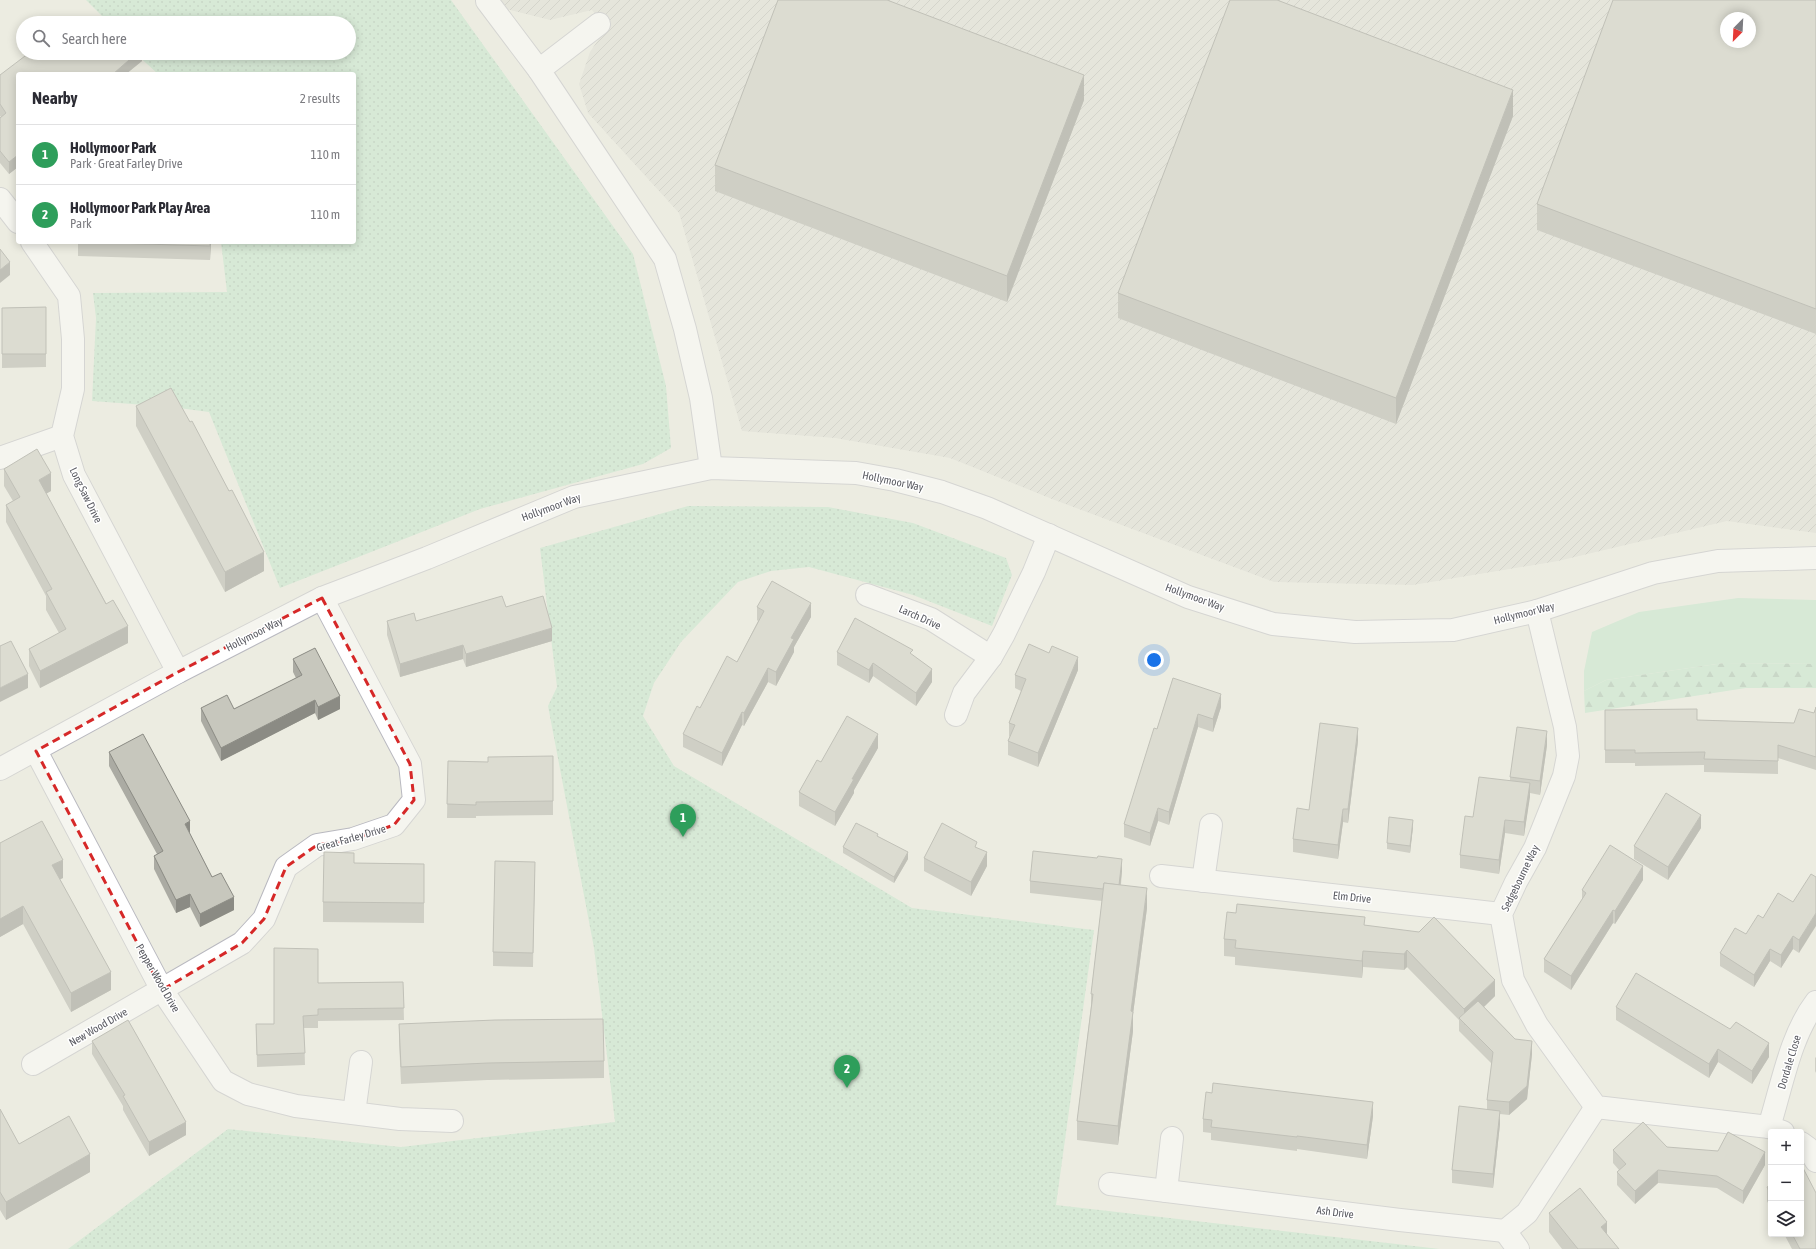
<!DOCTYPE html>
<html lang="en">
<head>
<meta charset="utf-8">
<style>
	:root { --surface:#fff; --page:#f7f7f7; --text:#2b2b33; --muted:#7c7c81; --line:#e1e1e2; --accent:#e66f2e }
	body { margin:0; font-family:"Asap Condensed",sans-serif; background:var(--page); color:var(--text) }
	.controls { position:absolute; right:12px; bottom:12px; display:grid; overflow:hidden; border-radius:4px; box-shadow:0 2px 10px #0003 }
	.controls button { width:36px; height:36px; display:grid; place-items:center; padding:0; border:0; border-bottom:1px solid var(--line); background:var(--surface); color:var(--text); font:20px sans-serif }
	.compass { position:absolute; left:1720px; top:12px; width:36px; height:36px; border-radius:50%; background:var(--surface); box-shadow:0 2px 10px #0003; rotate:204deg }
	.you { position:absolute; left:1154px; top:660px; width:14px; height:14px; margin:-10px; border:3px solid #fff; border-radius:50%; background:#1a73e8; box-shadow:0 0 0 6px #1a73e833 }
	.badge { display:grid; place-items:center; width:26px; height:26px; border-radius:50%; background:var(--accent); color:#fff; font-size:13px; font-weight:700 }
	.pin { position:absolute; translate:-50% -33px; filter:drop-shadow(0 1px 2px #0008) }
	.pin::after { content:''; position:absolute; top:21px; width:14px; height:12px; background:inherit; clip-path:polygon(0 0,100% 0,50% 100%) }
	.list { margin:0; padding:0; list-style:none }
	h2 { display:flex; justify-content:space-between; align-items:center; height:52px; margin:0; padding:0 16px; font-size:17px }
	h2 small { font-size:13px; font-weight:400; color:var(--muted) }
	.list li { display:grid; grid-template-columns:26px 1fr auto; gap:12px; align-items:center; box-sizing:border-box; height:60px; padding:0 16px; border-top:1px solid var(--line) }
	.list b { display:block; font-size:15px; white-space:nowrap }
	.list p { margin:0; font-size:13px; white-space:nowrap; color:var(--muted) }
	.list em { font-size:13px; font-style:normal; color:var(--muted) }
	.icon { flex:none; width:22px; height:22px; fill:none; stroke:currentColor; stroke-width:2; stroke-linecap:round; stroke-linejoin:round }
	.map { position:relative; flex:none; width:1816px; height:1249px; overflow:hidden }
	.search { position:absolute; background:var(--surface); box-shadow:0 2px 10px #0003; left:16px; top:16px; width:340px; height:44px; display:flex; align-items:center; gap:10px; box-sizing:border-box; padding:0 14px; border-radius:22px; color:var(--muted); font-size:15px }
	.panel { position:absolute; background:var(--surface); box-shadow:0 2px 10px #0003; left:16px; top:72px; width:340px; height:172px; border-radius:4px }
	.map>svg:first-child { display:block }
	.industrial { fill:url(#industrial-furrows); fill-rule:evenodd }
	.grass { fill:#bde4c8 }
	.forest { fill:url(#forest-firs) }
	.park { fill:url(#park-dots) }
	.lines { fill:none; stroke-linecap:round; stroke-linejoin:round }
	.minor-casing { stroke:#b9b9c0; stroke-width:24 }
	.minor { stroke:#fff; stroke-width:22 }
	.wall { fill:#ababa3 }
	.shaded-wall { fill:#8b8b84 }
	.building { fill:#c7c7bd; stroke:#8b8b84; fill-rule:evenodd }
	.marked { fill:none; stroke:#d62828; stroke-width:3; stroke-dasharray:8 5; stroke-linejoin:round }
	.labels { text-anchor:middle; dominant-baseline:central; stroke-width:3; stroke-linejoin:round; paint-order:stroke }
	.street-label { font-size:11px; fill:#5a5b62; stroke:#fff }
</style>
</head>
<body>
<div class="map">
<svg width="1816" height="1249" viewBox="0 0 1816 1249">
	<defs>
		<pattern id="industrial-furrows" width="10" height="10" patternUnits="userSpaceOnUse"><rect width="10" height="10" fill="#dbdbd3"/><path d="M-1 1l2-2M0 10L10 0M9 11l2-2" fill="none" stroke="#b5b5af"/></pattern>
		<pattern id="forest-firs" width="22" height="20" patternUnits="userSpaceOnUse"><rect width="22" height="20" fill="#bde4c8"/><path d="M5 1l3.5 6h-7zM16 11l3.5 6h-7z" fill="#9dbca6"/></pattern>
		<pattern id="park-dots" width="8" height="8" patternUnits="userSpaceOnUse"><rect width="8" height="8" fill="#bde4c8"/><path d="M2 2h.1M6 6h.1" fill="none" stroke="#9dbca6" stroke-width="1.8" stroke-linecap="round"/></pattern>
	</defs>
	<rect width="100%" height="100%" fill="#ecece1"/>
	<path class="industrial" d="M500 0H1816V533L1727 521 1558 561 1413 585 1274 582 1052 499 950 458 835 438 742 431 679 213 588 113 579 84 590 52 606 28 592 10 550 20 506 9ZM1726 18H1750V42H1726Z"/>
	<polygon class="grass" points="1738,598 1816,600 1816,664 1724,663 1606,680 1584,691 1584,671 1592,632 1639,612"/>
	<polygon class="forest" points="1724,663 1816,664 1816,688 1746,688 1585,713 1584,691 1606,680"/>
	<g class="park">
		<polygon points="86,0 451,0 633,254 666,386 671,448 643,464 480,509 280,588 209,412 171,407 92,401 96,318 93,293 227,292 221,242 354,242 354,74 158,74 135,53 349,53 349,23 109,23"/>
		<polygon points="688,506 828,507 913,523 1006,558 1012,575 992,626 913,595 809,567 771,571 738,582 681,642 654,683 643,716 674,766 912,908 1094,930 1056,1205 1440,1249 68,1249 228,1129 401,1147 615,1122 594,948 548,706 557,687 540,548"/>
	</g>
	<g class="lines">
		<g class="minor-casing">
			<g id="minor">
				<polyline points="487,1 539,70"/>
				<polyline points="599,24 539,70 665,259 685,329 701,398 711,468"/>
				<polyline points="0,199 18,222"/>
				<polyline points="32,242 69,296 73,339 73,389 62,436 74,475 178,672"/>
				<polyline points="0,458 62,436"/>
				<polyline points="867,595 931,619 991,657"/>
				<polyline points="1537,611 1565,727 1568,756 1564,776 1535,848 1516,882 1501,914 1513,980 1537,1025 1596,1107 1769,1127 1783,1132"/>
				<polyline points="956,715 964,693 991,657 1004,634 1034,572 1049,535"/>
				<polyline points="36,751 162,990 223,1081 248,1094 296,1106 400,1119 452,1121"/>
				<polyline points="0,769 178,672 322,598 427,558 574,497 711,468 856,473 895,480 942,492 987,508 1188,597 1273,624 1355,632 1453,630 1537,611 1653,573 1718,561 1816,558"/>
				<polyline points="1161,876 1501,914"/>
				<polyline points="1203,881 1211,825"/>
				<polyline points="33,1064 242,943 264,919 286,867 317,845 353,839 394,825 414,800 410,764 322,598"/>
				<polyline points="354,1113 361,1062"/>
				<path d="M1769 1127C1782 1086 1790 1036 1816 1002"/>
				<polyline points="1801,1143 1808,1148 1816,1161"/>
				<polyline points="1110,1184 1400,1220 1505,1231 1527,1213 1596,1107"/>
				<polyline points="1166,1191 1172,1138"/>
				<polyline points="1505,1231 1518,1249"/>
			</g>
		</g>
		<use href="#minor" class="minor"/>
	</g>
	<g class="wall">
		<polygon points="1816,0 1816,334 1537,230 1537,204"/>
		<polygon points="142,53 142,61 126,74 18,74 18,167 9,174 0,163 0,118 1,117 0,116 0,75"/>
		<polygon points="1084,100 1007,302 715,191 715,165"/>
		<polygon points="1513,116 1396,424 1118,318 1118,293"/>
		<polygon points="78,242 211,242 210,260 78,256"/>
		<polygon points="46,307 46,367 2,368 2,308"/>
		<polygon points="136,406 190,422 229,491 264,571 225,592 136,426"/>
		<polygon points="4,469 51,491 46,493 128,643 40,688 29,666 29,649 59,633 46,610 46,596 6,522 6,505 13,501 4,486"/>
		<polygon points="506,607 552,641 466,667 463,659 400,677 387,635 387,621 416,621"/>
		<polygon points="757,607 811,617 794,647 794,652 776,686 768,682 744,726 742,725 722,766 683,747 683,734 700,708 737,662 758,621 757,620"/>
		<polygon points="837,652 913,655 932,682 916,706 873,676 869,683 837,665"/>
		<polygon points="293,659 340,709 318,720 315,713 221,761 201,721 201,708 234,709 296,678 293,672"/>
		<polygon points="1078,670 1038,767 1008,755 1008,741 1010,737 1009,736 1009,723 1021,691 1015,688 1015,675"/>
		<polygon points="1173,678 1221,707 1213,732 1198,727 1169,825 1158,821 1150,846 1124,837 1124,824 1157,729"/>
		<polygon points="1816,707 1816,770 1778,758 1778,774 1704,772 1704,765 1635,766 1635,763 1605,763 1605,710 1697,720 1794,723 1814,713"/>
		<polygon points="1358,741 1348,823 1343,822 1338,859 1293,852 1293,839 1309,810"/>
		<polygon points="1547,745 1540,795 1530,793 1524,836 1505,833 1499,874 1460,868 1460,855 1510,781 1510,777"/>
		<polygon points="878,748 854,790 854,793 835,826 799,806 799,792 821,762"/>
		<polygon points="109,752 190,834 212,877 234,910 200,927 190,907 176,913 154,869 154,856 157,854 109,766"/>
		<polygon points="553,756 553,815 476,816 476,818 447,818 448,761 488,762"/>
		<polygon points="1413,827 1410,853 1387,849 1387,843"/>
		<polygon points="1701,828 1668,880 1634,859 1634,846"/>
		<polygon points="878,837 908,859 894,883 843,853 843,847"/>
		<polygon points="0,843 63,878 60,879 111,990 71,1012 23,924 0,937"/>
		<polygon points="977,848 987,866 971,896 924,871 924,858"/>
		<polygon points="1097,858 1122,871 1121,885 1147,908 1133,1014 1133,1031 1118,1145 1077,1140 1077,1121 1091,1006 1091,994 1102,901 1030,893 1030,881"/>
		<polygon points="535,862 533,967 493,966 493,952"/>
		<polygon points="354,863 424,864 424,923 323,922 323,902"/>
		<polygon points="1816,877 1799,953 1793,949 1781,968 1770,961 1754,987 1720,966 1720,953 1746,934 1763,918 1793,902"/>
		<polygon points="1643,880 1615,924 1613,923 1571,990 1544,972 1544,959 1582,900 1582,890"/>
		<polygon points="1365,925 1495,996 1484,1007 1515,1039 1532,1054 1527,1099 1509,1115 1500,1114 1500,1124 1493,1188 1452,1183 1452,1170 1487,1110 1487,1100 1492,1064 1459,1031 1459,1020 1407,967 1404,970 1363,967 1362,978 1235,965 1235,957 1224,956 1224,939"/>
		<polygon points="403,982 404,1020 318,1021 318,1028 304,1028 305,1065 257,1067 256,1024 274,1024 318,983"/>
		<polygon points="1616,1007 1769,1057 1752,1084 1718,1062 1709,1078 1616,1020"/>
		<polygon points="399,1024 604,1061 604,1078 488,1080 401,1084 399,1041"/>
		<polygon points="92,1041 186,1135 149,1156 123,1110 123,1106 92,1054"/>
		<polygon points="1816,1057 1816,1073 1815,1071 1815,1058"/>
		<polygon points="0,1109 19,1144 90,1172 6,1220 0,1210"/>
		<polygon points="1373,1116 1367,1159 1297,1149 1297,1151 1211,1140 1211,1133 1203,1132 1203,1119"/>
		<polygon points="1667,1147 1765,1165 1743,1204 1717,1188 1658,1183 1635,1204 1617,1185 1617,1172 1619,1170 1613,1163 1613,1150"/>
		<polygon points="1771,1185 1771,1209 1767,1201 1767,1187"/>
		<polygon points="1549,1213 1607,1235 1619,1249 1562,1249 1549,1232"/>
		<polygon points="1784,1234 1801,1234 1816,1249 1792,1249"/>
	</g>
	<g class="shaded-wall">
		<polygon points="137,53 142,53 142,61 126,74 113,74"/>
		<polygon points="1084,75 1084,100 1007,302 1007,276"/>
		<polygon points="1513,90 1513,116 1396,424 1396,398"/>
		<polygon points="18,155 18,167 9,174 9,162"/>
		<polygon points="210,242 211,242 210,260"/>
		<polygon points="10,262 10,275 0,283 0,270"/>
		<polygon points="51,473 51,491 39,498 39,480"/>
		<polygon points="264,552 264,571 225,592 225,572"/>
		<polygon points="811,603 811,617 794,647 794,652 776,686 776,672 791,638"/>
		<polygon points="128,626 128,643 40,688 40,671"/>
		<polygon points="552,628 552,641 466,667 466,654"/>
		<polygon points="463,645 463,659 400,677 400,664"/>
		<polygon points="1078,657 1078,670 1038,767 1038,753"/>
		<polygon points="873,663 873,676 869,683 869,670"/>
		<polygon points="768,668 768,682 744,726 744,713"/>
		<polygon points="932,669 932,682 916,706 916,693"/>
		<polygon points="28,674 28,688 0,702 0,688"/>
		<polygon points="1221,694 1221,707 1213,732 1213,719"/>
		<polygon points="340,696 340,709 318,720 318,707"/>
		<polygon points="315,700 315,713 221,761 221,748"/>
		<polygon points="742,712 742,725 722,766 722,753"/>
		<polygon points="1198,714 1198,727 1169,825 1169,812"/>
		<polygon points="1358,728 1358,741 1348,823 1348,809"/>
		<polygon points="1547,731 1547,745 1540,795 1540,781"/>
		<polygon points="878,734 878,748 854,790 854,793 835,826 835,812 852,779"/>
		<polygon points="1530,783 1530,797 1524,836 1524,822"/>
		<polygon points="1158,808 1158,821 1150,846 1150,833"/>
		<polygon points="1343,809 1343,822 1338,859 1338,845"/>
		<polygon points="1701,815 1701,828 1668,880 1668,867"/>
		<polygon points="1413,820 1413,827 1410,853 1410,846"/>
		<polygon points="1505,820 1505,833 1499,874 1499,860"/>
		<polygon points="190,821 190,834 185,824"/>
		<polygon points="908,852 908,859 894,883 894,877"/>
		<polygon points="987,852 987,866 971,896 971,882"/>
		<polygon points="1122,859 1122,871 1118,903 1118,891"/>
		<polygon points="63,860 63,878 52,883 52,865"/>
		<polygon points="1643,866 1643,880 1615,924 1615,911"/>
		<polygon points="1147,888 1147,908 1133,1014 1133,1031 1118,1145 1118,1126 1131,1011"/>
		<polygon points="190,894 190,907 176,913 176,900"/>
		<polygon points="234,897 234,910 200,927 200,914"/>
		<polygon points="23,906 23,924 0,937 0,919"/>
		<polygon points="1613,910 1613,923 1571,990 1571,976"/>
		<polygon points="1816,913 1816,926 1799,953 1799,940"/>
		<polygon points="1793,936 1793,949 1781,968 1781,955"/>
		<polygon points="1770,949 1770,961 1754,987 1754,975"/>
		<polygon points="1407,950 1407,967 1404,970 1404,954"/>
		<polygon points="1363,951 1363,967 1362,978 1362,961"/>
		<polygon points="111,972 111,990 71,1012 71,993"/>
		<polygon points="1495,980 1495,996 1465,1025 1464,1024 1464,1009"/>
		<polygon points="1532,1041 1532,1054 1527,1099 1509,1115 1509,1102"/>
		<polygon points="1769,1043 1769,1057 1752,1084 1752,1071"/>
		<polygon points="1718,1049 1718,1062 1709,1078 1709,1064"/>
		<polygon points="1373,1102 1373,1116 1367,1159 1367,1145"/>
		<polygon points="1500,1111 1500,1124 1493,1188 1493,1174"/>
		<polygon points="186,1122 186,1135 149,1156 149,1142"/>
		<polygon points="1765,1152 1765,1165 1743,1204 1743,1191"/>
		<polygon points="90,1154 90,1172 6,1220 6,1202"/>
		<polygon points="1658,1170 1658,1183 1635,1204 1635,1191"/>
		<polygon points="1607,1222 1607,1241 1601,1227"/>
	</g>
	<g class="building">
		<polygon points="778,0 887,0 1084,75 1007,276 715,165"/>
		<polygon points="1230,0 1277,0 1513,90 1396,398 1118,293"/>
		<path d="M1613 0H1816V309L1537 204ZM1726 18H1750V42H1726Z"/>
		<polygon points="115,18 119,23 109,23"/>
		<polygon points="29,53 137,53 113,74 18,74 18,155 9,162 0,151 0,118 6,113 0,104 0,75"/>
		<polygon points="78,242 210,242 210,246"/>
		<polygon points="0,249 10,262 0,270"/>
		<polygon points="46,307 46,354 2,354 2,308"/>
		<polygon points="171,388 190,422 192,421 229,491 232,490 264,552 225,572 136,406"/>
		<polygon points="37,449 51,473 39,480 106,604 113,600 128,626 40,671 29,649 66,629 46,592 52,589 6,505 20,497 4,469"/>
		<polygon points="772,581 811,603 791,638 794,639 776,672 768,668 744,713 742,712 722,753 683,734 697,706 700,708 727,656 737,662 764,611 757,607"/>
		<polygon points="502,596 506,607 543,596 552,628 466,654 463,645 400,664 387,621 414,613 416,621"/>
		<polygon points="855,618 913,650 910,653 932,669 916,693 873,663 869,670 837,652"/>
		<polygon points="11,641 28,674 0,688 0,646"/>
		<polygon points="1029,644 1049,653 1052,646 1078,657 1038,753 1008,741 1015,725 1009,723 1026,679 1015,675"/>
		<polygon points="315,648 340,696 318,707 315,700 221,748 201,708 227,695 234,709 302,675 293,659"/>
		<polygon points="1173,678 1221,694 1213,719 1198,714 1169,812 1158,808 1150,833 1124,824 1154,728 1157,729"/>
		<polygon points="1816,707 1816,757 1778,745 1778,761 1704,759 1705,752 1635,753 1635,750 1605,750 1605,710 1697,709 1697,720 1794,723 1799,709 1814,713"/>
		<polygon points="847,716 878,734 852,779 854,779 835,812 799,792 817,760 821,762"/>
		<polygon points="1320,723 1358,728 1348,809 1343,809 1338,845 1293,839 1297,808 1309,810"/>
		<polygon points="1517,727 1547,731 1540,781 1510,777"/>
		<polygon points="143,734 190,821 185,824 212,877 221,873 234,897 200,914 190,894 176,900 154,856 163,851 109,752"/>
		<polygon points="553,756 553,801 476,802 476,805 447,804 448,761 488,762 488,757"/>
		<polygon points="1479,777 1530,783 1524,822 1505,820 1499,860 1460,855 1465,816 1473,817"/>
		<polygon points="1666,793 1701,815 1668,867 1634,846"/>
		<polygon points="1389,817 1413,820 1410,846 1387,843"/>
		<polygon points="42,821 63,860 52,865 111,972 71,993 23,906 0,919 0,843"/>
		<polygon points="856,823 878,834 877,836 908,852 894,877 843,847"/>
		<polygon points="942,823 977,842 975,847 987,852 971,882 924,858"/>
		<polygon points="1610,845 1643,866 1615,911 1613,910 1571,976 1544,959 1586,893 1582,890"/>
		<polygon points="1033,851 1097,858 1098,856 1122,859 1119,885 1104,883 1103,889 1030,881"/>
		<polygon points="324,852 354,853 354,863 424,864 424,903 323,902"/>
		<polygon points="495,861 535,862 533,953 493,952"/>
		<polygon points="1811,874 1816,877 1816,913 1799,940 1793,936 1781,955 1770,949 1754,975 1720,953 1735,928 1746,934 1758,915 1763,918 1778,893 1793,902"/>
		<polygon points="1104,883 1147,888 1131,1011 1133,1012 1118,1126 1077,1121 1093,994 1091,994"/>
		<polygon points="1237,904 1365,917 1364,925 1419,932 1434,917 1495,980 1464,1009 1407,950 1404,954 1363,951 1362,961 1235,948 1236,940 1224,939 1227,912 1236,913"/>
		<polygon points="274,948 318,949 318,983 403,982 404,1008 318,1009 318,1015 303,1016 305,1053 257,1055 256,1024 274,1024"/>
		<polygon points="1636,973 1730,1029 1736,1022 1769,1043 1752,1071 1718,1049 1709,1064 1616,1007"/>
		<polygon points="1478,1001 1515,1039 1532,1041 1527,1086 1509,1102 1487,1100 1493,1052 1459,1018"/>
		<polygon points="603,1019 604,1061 488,1063 401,1067 399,1024 495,1020"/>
		<polygon points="128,1020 186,1122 149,1142 123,1096 125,1095 92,1041"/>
		<polygon points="1213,1083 1373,1102 1367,1145 1297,1136 1297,1137 1211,1127 1212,1120 1203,1119 1206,1092 1212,1093"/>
		<polygon points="1459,1106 1500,1111 1493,1174 1452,1170"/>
		<polygon points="0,1109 19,1144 69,1116 90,1154 6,1202 0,1192"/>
		<polygon points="1643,1122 1667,1147 1718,1151 1728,1132 1765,1152 1743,1191 1717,1176 1658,1170 1635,1191 1617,1172 1626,1164 1613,1150"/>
		<polygon points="1803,1168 1816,1193 1816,1249 1800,1249 1792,1234 1801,1234 1801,1169"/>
		<polygon points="1771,1185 1771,1195 1767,1187"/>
		<polygon points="1580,1188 1607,1222 1601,1227 1619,1249 1578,1249 1549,1213"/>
	</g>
	<path d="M0 0H1816V1249H0ZM322 598 410 764 414 800 394 825 353 839 317 845 286 867 264 919 242 943 162 990 36 751 178 672Z" fill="#ecece1" fill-opacity=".55" fill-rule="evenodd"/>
	<path class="marked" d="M322 598 410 764 414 800 394 825 353 839 317 845 286 867 264 919 242 943 162 990 36 751 178 672Z"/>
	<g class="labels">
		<g class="street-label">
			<text transform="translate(893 481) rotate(12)">Hollymoor Way</text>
			<text transform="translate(86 495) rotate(64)">Long Saw Drive</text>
			<text transform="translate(551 507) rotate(-20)">Hollymoor Way</text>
			<text transform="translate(1195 597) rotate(20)">Hollymoor Way</text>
			<text transform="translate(1524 613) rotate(-14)">Hollymoor Way</text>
			<text transform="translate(920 617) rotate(24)">Larch Drive</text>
			<text transform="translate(254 634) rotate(-27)">Hollymoor Way</text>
			<text transform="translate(351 838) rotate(-16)">Great Farley Drive</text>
			<text transform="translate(1520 878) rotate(-64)">Sedgebourne Way</text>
			<text transform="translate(1352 897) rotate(6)">Elm Drive</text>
			<text transform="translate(158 978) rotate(60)">Pepper Wood Drive</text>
			<text transform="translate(98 1027) rotate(-30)">New Wood Drive</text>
			<text transform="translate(1789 1062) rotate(-73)">Dordale Close</text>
			<text transform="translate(1335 1212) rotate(7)">Ash Drive</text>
		</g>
	</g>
</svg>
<div class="controls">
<button>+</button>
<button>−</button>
<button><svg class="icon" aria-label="layers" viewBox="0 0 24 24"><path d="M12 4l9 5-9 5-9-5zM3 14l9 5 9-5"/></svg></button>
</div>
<svg class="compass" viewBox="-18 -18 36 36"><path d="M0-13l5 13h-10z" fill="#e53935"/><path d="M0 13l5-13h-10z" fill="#7c7c81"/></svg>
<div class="you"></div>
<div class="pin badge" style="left:683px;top:837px;background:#2e9e5b">1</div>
<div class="pin badge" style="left:847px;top:1088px;background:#2e9e5b">2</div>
<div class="search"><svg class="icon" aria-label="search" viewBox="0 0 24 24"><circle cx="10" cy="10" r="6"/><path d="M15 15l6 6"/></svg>Search here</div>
<section class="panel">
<h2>Nearby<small>2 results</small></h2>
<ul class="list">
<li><span class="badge" style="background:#2e9e5b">1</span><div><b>Hollymoor Park</b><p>Park · Great Farley Drive</p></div><em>110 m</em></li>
<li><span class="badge" style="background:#2e9e5b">2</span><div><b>Hollymoor Park Play Area</b><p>Park</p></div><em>110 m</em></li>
</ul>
</section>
</div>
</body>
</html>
